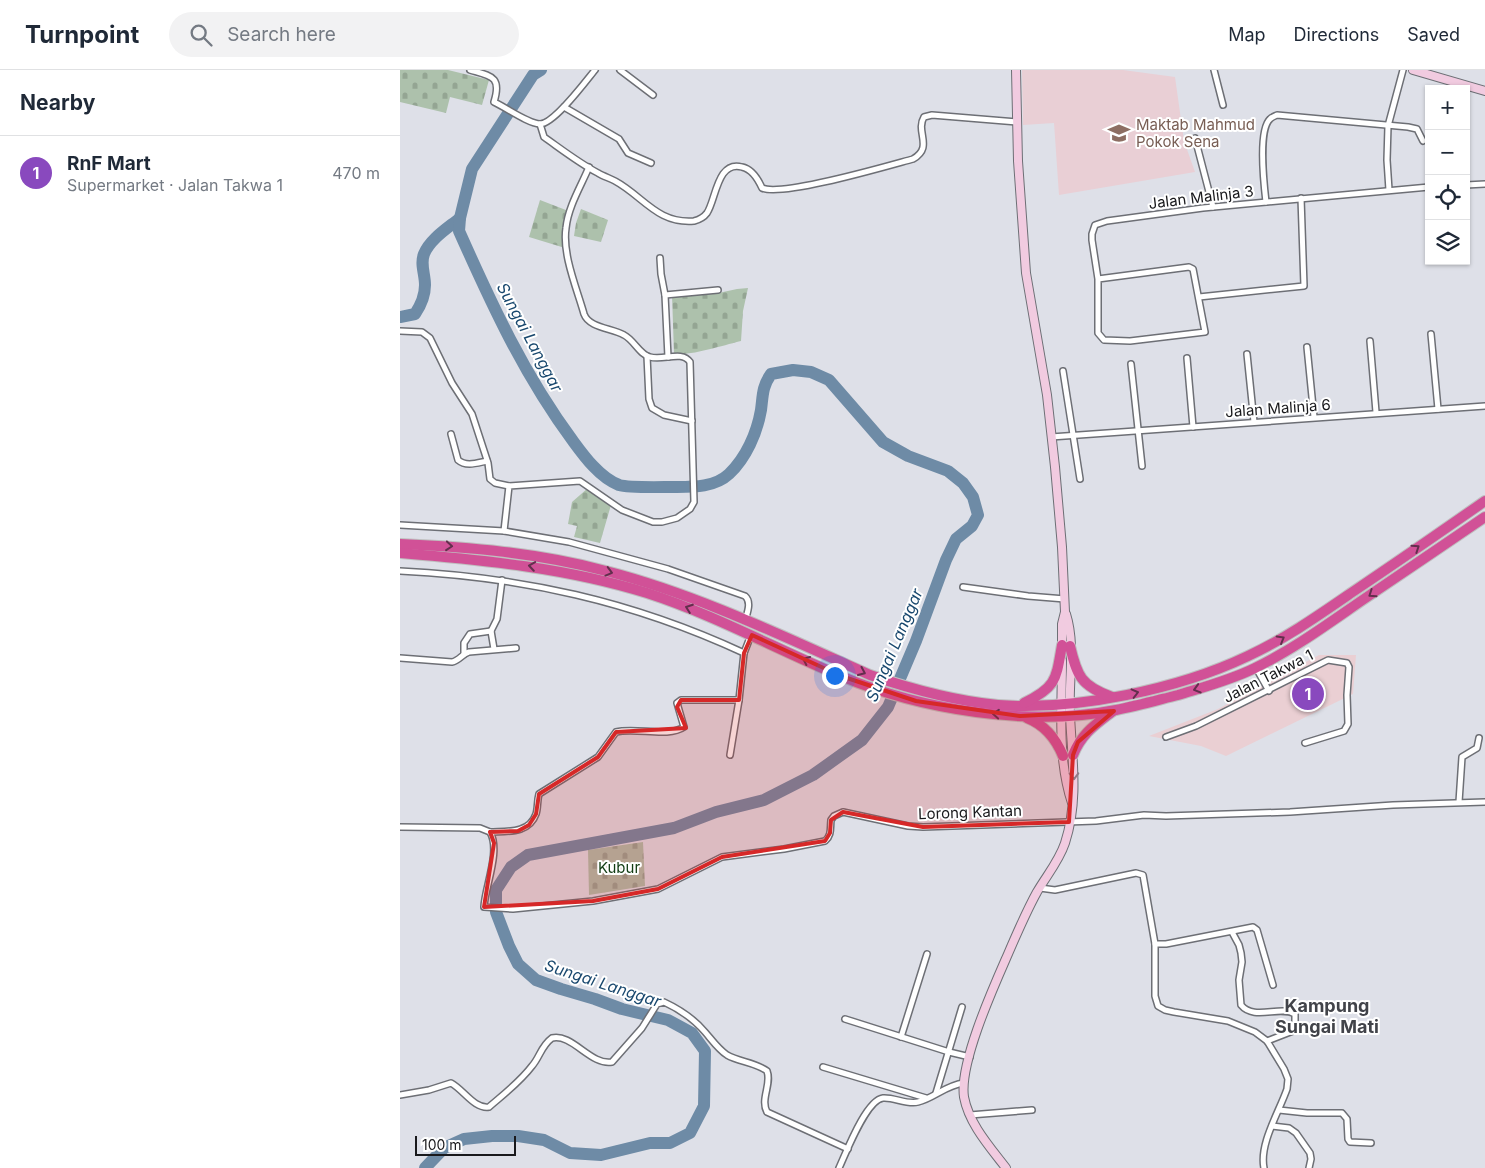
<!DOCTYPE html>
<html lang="en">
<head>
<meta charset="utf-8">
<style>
	:root { --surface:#fff; --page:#f2f2f3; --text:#1f2937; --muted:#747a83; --line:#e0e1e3; --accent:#8949be }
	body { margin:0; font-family:Inter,sans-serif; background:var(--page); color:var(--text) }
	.controls { position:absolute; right:15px; top:15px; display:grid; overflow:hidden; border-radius:0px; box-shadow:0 1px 4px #0004 }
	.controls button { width:45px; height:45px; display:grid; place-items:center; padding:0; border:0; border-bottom:1px solid var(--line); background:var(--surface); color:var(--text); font:25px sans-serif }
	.scale { position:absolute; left:15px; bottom:12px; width:101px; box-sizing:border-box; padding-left:5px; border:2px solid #19191c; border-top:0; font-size:14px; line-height:18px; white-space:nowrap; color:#19191c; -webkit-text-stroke:4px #fff; paint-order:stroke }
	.you { position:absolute; left:434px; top:605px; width:18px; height:18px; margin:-12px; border:4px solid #fff; border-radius:50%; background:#1a73e8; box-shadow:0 0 0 8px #1a73e833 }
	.badge { display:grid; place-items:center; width:32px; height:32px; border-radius:50%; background:var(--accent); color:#fff; font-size:16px; font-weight:700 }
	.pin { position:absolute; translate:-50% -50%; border:2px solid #fff; box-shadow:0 1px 5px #0006 }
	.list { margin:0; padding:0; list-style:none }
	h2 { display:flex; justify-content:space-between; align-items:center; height:65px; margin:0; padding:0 20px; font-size:21px }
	h2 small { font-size:16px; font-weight:400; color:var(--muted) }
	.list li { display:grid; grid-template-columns:32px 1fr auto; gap:15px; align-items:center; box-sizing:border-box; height:75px; padding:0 20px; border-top:1px solid var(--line) }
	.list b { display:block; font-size:19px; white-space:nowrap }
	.list p { margin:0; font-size:16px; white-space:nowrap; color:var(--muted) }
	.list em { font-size:16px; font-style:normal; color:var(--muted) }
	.icon { flex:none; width:28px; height:28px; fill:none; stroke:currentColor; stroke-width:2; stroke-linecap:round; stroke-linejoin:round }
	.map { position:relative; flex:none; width:1085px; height:1098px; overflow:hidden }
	header { display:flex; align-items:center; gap:30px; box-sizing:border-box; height:70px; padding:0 25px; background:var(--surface); border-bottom:1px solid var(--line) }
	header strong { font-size:24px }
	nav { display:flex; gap:28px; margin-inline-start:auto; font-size:18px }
	.search { width:350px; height:45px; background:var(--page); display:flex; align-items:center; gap:12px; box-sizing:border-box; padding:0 18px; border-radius:28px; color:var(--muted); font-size:19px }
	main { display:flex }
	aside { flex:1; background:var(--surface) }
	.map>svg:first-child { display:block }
	.commercial { fill:#eacfd3 }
	.education { fill:#e9cfd5 }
	.cemetery { fill:url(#cemetery-stones) }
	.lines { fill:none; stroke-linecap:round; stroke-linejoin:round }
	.river { stroke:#6e8ba6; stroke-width:12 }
	.street-casing { stroke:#6d6f75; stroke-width:8 }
	.secondary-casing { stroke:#6d6f75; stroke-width:10 }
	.highway-casing { stroke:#bfbfbf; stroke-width:12 }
	.street { stroke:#fff; stroke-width:5 }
	.secondary { stroke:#f1cbe0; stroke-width:8 }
	.highway { stroke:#d15197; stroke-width:10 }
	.oneway { stroke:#632f4d }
	.oneway2 { stroke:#907b88 }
	.marked { fill:#d62828; fill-opacity:0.2; stroke:#d62828; stroke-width:4; stroke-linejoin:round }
	.labels { text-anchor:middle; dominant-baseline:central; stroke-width:4; stroke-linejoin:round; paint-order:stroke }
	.education-label { font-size:15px; fill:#785e54; stroke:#fff; text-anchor:start }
	.street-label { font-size:15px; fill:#19191c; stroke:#fff }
	.park-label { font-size:15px; fill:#113c13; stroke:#fff }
	.water-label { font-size:16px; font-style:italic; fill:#19486e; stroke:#fff }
	.quarter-label { font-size:18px; font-weight:bold; fill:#414349; stroke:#fff }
</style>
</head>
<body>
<header>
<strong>Turnpoint</strong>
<div class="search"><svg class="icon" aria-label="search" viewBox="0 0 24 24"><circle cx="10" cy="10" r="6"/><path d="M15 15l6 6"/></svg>Search here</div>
<nav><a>Map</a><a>Directions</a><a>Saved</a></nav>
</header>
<main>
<aside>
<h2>Nearby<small></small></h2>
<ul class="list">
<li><span class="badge">1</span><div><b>RnF Mart</b><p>Supermarket · Jalan Takwa 1</p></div><em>470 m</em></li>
</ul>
</aside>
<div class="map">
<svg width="1085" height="1098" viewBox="0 0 1085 1098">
	<defs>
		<pattern id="cemetery-stones" width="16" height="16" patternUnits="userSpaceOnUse" patternTransform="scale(1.25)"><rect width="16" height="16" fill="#adc1ac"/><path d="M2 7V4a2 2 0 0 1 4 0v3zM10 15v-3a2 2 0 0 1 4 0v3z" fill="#94a593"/></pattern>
	</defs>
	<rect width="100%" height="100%" fill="#dee0e8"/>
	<polygon class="commercial" points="919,585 956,585 953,624 826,686 801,676 749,666 818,639"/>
	<polygon class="education" points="622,0 723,0 775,7 784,71 795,102 659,125 654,53 623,55"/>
	<g class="cemetery">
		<polygon points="0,0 48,0 89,10 82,35 50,27 46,43 0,32"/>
		<polygon points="140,130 171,142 165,178 129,167"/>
		<polygon points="181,139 208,150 201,172 174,166 176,153"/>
		<path d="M348 218 343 241 341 271C328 274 284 288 274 283L272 225 314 224 337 219Z"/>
		<polygon points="188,418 211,435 200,473 174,467 177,456 168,454 172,432"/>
		<polygon points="243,772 245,816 189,825 188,780"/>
	</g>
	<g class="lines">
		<g class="river">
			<path d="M0 247 15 244C21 235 25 226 25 215 25 204 20 194 24 184 30 169 48 158 60 148"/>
			<path d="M25 1098 44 1078 64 1069 92 1066H118L144 1070 170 1083 201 1085 250 1073H270L290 1063 304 1036 305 981 292 963 268 950 222 939 195 929 161 919 136 910 118 894 109 876 96 842V820L111 797 128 785 274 758 316 742 364 730 413 705 462 670 488 637 516 571 546 490 556 469 572 456 578 445 573 427 563 413 548 401 508 386 483 372 429 310 411 302 393 300 371 304C362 317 363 325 361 340 357 363 346 388 329 404 314 418 292 417 272 417 260 417 229 418 219 415 200 408 184 386 173 371 124 305 92 235 59 161L60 148 72 99 133 5 141 0"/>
		</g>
		<g class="street-casing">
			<g id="street">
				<path d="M70 0C91 6 102 6 94 32 107 38 127 53 140 54 154 54 186 11 195 0"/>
				<polyline points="220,0 253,25"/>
				<polyline points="814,0 823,35"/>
				<polyline points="164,37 219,69 228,83 251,93"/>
				<path d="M140 54 144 67C161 79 179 93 198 103 203 106 209 108 215 111 243 126 257 154 294 151 298 150 304 147 307 143 316 130 317 90 342 97 352 99 358 109 362 118 382 127 487 96 513 89 534 77 515 62 524 47L532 45 617 52"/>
				<polyline points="795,68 813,137"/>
				<polyline points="1066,115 1085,114"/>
				<polyline points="989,120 987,90 988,56 1003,0"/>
				<path d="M866 132C864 115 858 60 870 49 872 47 875 46 877 45L1008 57 1017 59 1023 71"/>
				<polyline points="260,188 261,204 265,225 268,287"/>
				<polyline points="698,209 789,197 793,199 805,262 730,271 704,270 698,263 698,209 692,170 692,164 695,155 707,151 803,138 1029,117"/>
				<polyline points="265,225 318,220"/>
				<polyline points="799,227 904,216 901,128"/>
				<polyline points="0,261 22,262 30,268 52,313 72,344 88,393 90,409 95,413 109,416"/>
				<polyline points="1031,264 1038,339"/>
				<polyline points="970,271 976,342"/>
				<polyline points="907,277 914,347"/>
				<polyline points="847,284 854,352"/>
				<polyline points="247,286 249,329 252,338 264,345 292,351"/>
				<polyline points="787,288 793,357"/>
				<polyline points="731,294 742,396"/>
				<polyline points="663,301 680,409"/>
				<path d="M51 364 58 390C66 397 77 393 87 391"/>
				<polyline points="651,367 1085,336"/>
				<path d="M0 455 104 461 169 472 268 499 345 526C352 532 347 543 345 551"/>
				<path d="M104 461 109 416 180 411 222 440 253 452H262L277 448 290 439 294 432 290 292C282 280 263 291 250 287 240 285 234 270 224 265 212 258 189 258 184 244 177 219 162 184 166 158 168 137 181 116 189 97"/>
				<path d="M0 501C122 507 232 531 344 583"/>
				<polyline points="563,517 628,526 665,529"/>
				<polyline points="94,579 91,561 97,549 102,510"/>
				<polyline points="64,584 64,573 70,564 91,561"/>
				<path d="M0 588 52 592C59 591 62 584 69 582L116 578"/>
				<polyline points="856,598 869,621"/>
				<polyline points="766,667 796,656 928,590 947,593 949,597 947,625 948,654 944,661 905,673"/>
				<polyline points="330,685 339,630 344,583 351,565"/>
				<polyline points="1059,732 1062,687 1077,678 1079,668"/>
				<path d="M0 757 80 758 90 762C101 781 85 816 84 837L113 839 193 831 258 819 322 787 384 779 425 771C432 765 430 758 431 750L434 746 443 742 508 756 523 757 696 751 744 745 766 746 890 742 993 735 1085 732"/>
				<path d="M90 762C107 761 129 764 136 744 138 738 137 731 139 724L198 687 216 662C236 657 268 668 284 657L277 633 281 630H339"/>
				<path d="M640 818 655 820 736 803 743 805 755 874V926L758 936 765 940 774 942 828 951 855 962 867 971 884 999 888 1009 887 1019C879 1042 859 1074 864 1098"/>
				<path d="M832 862 839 875 841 883 842 892 839 910 841 935C854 951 880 935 895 944V952L893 961 867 971"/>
				<polyline points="755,874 766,874 853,857 857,860 873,915"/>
				<polyline points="445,949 549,982 570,987"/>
				<polyline points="501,967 527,884"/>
				<polyline points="423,997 526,1028"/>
				<polyline points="536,1023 562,937"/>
				<path d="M0 1025 29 1020 51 1013C64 1020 74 1039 89 1037 104 1024 120 1012 132 996 140 987 141 976 152 968 172 963 191 996 212 992L242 958 257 934 264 932C279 939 294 949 305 962 312 970 318 979 327 985 339 992 355 992 367 1001 372 1014 360 1029 367 1042L448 1079"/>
				<polyline points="879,1040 907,1043 942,1043 947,1049 948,1069 950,1072 971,1073"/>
				<polyline points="570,1045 632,1040"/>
				<polyline points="872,1056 889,1058 896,1063 910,1083 911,1089 909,1098"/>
				<path d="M439 1098C446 1083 466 1030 483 1028 494 1027 507 1035 518 1032 534 1028 546 1015 564 1013"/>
			</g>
		</g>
		<g class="secondary-casing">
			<g id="secondary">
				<polyline points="616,0 618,91 626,203 647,325 655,397 662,477 665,542 662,554 662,580"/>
				<polyline points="1013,0 1085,21"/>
				<path d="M662 591C662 638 657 688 672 733"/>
				<path d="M606 1098C590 1077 569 1054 564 1027 559 993 594 916 608 884 617 863 626 842 637 822 647 805 659 791 665 773 679 730 672 689 670 645 668 612 676 576 666 544"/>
			</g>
		</g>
		<g class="highway-casing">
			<g id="highway">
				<path d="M0 474C69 477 139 483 206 501 296 524 385 567 470 605 511 619 555 631 598 635 675 641 779 619 848 586 887 568 922 543 957 519 1000 490 1042 461 1085 431"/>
				<path d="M0 483C84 490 167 498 247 523 315 545 376 579 441 606 521 640 630 657 716 640 737 636 758 630 778 625 804 617 831 610 855 598 894 579 929 553 964 529 1004 502 1045 474 1085 447"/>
				<path d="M670 576C677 606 681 616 712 627"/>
				<path d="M624 633C657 617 656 609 662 575"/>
				<path d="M627 648C645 655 656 669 663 686"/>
				<path d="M673 685C682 663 695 655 713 641"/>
			</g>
		</g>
		<use href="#street" class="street"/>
		<use href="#secondary" class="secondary"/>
		<use href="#highway" class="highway"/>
	</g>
	<defs><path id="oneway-chevron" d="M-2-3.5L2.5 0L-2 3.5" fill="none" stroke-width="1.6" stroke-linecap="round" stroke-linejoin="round" transform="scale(1.25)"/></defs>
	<g class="oneway">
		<use href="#oneway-chevron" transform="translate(49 476) rotate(5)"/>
		<use href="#oneway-chevron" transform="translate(1016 478) rotate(-34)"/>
		<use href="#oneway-chevron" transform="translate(132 496) rotate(-171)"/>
		<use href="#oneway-chevron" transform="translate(209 502) rotate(15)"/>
		<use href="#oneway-chevron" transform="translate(972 524) rotate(146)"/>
		<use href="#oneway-chevron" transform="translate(289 538) rotate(-160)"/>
		<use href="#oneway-chevron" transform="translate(881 569) rotate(-30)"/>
		<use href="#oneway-chevron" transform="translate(406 590) rotate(-155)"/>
		<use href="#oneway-chevron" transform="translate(462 602) rotate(24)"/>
		<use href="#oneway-chevron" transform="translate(797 619) rotate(164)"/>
		<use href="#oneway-chevron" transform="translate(735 623) rotate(-14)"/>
		<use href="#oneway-chevron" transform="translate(596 644) rotate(-175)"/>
	</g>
	<use class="oneway2" href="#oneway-chevron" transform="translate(674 706) rotate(89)"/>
	<path class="marked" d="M352 565 441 606 516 631 620 646 714 641 678 672 673 685 669 752 523 757 443 742 431 750 430 763 425 771 322 787 258 819 193 831 84 837 94 773 90 762 118 761 129 755 136 744 139 724 198 687 216 662 286 658 277 637 281 630H339L344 583Z"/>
	<defs>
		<g id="school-bare" transform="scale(1.725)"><path d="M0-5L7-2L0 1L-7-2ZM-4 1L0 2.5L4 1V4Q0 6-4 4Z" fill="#8d6e63" stroke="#fff" stroke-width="2.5" paint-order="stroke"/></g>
	</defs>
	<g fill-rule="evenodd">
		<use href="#school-bare" x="719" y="63"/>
	</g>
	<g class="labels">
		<g class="education-label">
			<text x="736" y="54">Maktab Mahmud<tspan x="736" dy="17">Pokok Sena</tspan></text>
		</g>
		<g class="street-label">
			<text transform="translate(801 127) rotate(-7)">Jalan Malinja 3</text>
			<text transform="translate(878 338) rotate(-4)">Jalan Malinja 6</text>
			<text transform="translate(868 606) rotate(-27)">Jalan Takwa 1</text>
			<text transform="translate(570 742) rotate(-2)">Lorong Kantan</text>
		</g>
		<g class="park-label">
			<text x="219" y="797">Kubur</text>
		</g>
		<g class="water-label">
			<text transform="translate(130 267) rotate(62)">Sungai Langgar</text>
			<text transform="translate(494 575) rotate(-67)">Sungai Langgar</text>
			<text transform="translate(203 913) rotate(18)">Sungai Langgar</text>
		</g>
		<g class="quarter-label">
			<text x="927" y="935">Kampung<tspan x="927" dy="21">Sungai Mati</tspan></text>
		</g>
	</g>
</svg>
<div class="controls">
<button>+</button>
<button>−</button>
<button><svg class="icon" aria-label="locate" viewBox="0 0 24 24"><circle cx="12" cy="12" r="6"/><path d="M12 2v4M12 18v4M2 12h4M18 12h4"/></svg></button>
<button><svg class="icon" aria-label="layers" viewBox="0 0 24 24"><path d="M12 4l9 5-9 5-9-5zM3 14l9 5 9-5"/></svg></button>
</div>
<div class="scale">100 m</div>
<div class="you"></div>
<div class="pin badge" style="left:908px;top:624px">1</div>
</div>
</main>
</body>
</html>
